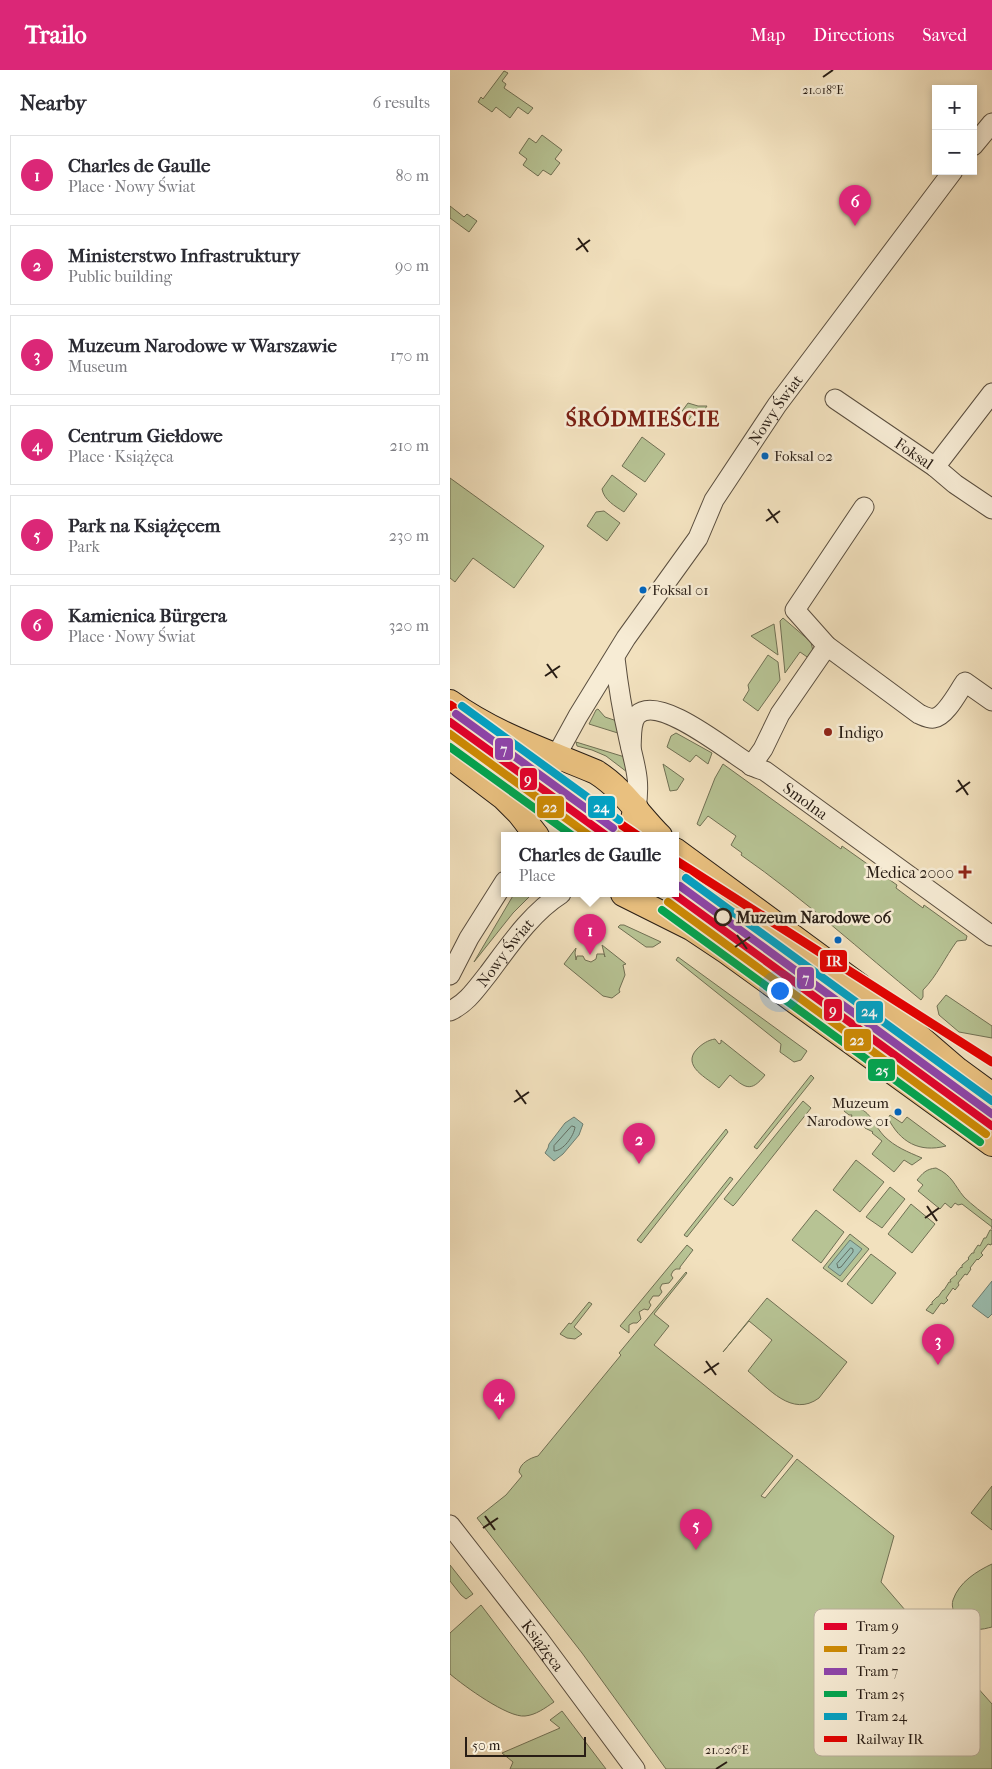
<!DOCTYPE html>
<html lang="en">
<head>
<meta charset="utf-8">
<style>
	:root { --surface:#fff; --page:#f7f7f7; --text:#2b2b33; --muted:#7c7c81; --line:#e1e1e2; --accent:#db2777 }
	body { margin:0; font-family:"IM FELL French Canon",serif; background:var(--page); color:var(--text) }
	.controls { position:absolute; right:15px; top:15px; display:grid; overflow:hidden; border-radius:0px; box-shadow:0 2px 8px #0003 }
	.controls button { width:45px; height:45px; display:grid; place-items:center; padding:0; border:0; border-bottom:1px solid var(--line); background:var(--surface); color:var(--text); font:25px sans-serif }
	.scale { position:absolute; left:15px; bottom:12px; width:121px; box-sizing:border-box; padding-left:5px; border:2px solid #281d15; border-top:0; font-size:14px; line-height:18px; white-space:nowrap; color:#281d15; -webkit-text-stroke:4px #f7ecd5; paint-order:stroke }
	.you { position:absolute; left:329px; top:920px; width:18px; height:18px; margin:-12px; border:4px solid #fff; border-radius:50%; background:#1a73e8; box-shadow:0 0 0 8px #1a73e833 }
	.badge { display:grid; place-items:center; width:32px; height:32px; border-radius:50%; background:var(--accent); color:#fff; font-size:16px; font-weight:700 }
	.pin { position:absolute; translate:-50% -41px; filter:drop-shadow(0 1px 2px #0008) }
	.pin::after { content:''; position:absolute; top:26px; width:18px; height:15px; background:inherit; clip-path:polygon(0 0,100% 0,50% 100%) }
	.popup { position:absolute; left:51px; top:762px; width:178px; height:65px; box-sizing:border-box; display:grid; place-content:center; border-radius:0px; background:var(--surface); filter:drop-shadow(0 1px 4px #0005); font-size:16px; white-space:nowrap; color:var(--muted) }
	.popup b { font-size:19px; color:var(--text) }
	.popup::after { content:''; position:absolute; left:50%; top:100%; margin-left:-10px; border:10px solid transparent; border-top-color:var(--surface) }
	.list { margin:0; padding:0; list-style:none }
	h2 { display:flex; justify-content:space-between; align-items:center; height:65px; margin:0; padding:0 20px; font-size:21px }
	h2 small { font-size:16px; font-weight:400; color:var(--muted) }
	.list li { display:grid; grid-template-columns:32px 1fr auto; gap:15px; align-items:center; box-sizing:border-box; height:80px; margin:0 10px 10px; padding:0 10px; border:1px solid var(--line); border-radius:0px }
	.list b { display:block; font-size:19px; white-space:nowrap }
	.list p { margin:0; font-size:16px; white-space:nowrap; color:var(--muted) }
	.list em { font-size:16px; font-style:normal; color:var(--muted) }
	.map { position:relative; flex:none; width:542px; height:1699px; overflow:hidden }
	header { display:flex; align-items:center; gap:30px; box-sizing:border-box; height:70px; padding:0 25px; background:var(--accent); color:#fff }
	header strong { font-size:24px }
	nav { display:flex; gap:28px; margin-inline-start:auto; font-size:18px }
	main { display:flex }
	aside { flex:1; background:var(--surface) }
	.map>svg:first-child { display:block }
	.green { fill:#b7c394; stroke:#707054 }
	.water { fill:#9bbeb0; stroke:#6d7e72 }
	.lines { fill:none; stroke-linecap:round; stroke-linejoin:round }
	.shore { stroke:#626e62; stroke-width:1 }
	.minor-casing { stroke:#5a4e3f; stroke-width:21 }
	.major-casing { stroke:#281d15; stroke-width:26 }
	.minor { stroke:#f7ecd5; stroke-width:19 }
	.major { stroke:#e9c07f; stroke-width:24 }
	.rail-1-casing { stroke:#f7ecd5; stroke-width:12 }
	.rail-1 { stroke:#e50000; stroke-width:9 }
	.tram-1-casing { stroke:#f7ecd5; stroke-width:11 }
	.tram-2-casing { stroke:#f7ecd5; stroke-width:11 }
	.tram-3-casing { stroke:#f7ecd5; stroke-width:11 }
	.tram-4-casing { stroke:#f7ecd5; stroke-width:11 }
	.tram-5-casing { stroke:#f7ecd5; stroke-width:11 }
	.tram-1 { stroke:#e4002b; stroke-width:8 }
	.tram-2 { stroke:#ce8b04; stroke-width:8 }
	.tram-3 { stroke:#8e44ad; stroke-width:8 }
	.tram-4 { stroke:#00a651; stroke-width:8 }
	.tram-5 { stroke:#02a2c5; stroke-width:8 }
	.ticks { fill:none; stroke:#281d15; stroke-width:2 }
	.bus-dot { fill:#0065bd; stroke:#f7ecd5; stroke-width:2 }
	.poi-dot { fill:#8f2418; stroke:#f7ecd5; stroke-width:2 }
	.stop-dot { fill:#f7ecd5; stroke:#281d15; stroke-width:2.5 }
	.labels { text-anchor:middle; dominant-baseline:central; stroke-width:5; stroke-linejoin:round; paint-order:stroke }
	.bus-label { font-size:15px; fill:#281d15; stroke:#f7ecd5; text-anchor:start }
	.street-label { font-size:16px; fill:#281d15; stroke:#f7ecd5 }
	.poi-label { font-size:16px; fill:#281d15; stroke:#f7ecd5; text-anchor:start }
	.stop-label { font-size:16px; font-weight:bold; fill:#281d15; stroke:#f7ecd5; text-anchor:start }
	.district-label { font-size:21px; font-weight:bold; letter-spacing:1px; fill:#7a1f14; stroke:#f7ecd5 }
	.key { fill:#f7ecd5; stroke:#b9ae9b; stroke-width:1 }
	.key-label { font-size:14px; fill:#281d15 }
	.ticks-label { font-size:12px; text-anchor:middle; fill:#281d15; stroke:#f7ecd5; stroke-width:5; stroke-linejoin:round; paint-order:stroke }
	.line-badge { stroke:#f7ecd5; stroke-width:2 }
	.badge-label { font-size:14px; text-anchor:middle; font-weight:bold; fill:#fff }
</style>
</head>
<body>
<header>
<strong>Trailo</strong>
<nav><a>Map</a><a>Directions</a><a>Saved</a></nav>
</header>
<main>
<aside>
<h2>Nearby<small>6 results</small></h2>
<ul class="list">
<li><span class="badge">1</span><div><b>Charles de Gaulle</b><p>Place · Nowy Świat</p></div><em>80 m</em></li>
<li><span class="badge">2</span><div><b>Ministerstwo Infrastruktury</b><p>Public building</p></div><em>90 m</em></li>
<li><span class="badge">3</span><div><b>Muzeum Narodowe w Warszawie</b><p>Museum</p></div><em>170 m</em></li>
<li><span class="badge">4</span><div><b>Centrum Giełdowe</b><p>Place · Książęca</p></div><em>210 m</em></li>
<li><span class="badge">5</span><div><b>Park na Książęcem</b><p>Park</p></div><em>230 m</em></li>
<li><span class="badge">6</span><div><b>Kamienica Bürgera</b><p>Place · Nowy Świat</p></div><em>320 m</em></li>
</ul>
</aside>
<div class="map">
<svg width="542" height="1699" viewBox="0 0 542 1699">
	<rect width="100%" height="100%" fill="#f2e1be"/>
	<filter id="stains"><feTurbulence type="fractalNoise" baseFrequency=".004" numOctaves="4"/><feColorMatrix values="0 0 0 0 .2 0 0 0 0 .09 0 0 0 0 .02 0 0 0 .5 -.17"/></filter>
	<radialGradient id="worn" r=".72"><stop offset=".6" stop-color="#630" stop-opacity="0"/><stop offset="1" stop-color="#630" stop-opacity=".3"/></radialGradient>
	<g class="green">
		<polygon points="54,1 58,3 52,11 56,14 54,18 83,38 78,44 68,37 60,48 46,37 42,42 28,32 31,27 33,29"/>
		<polygon points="92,65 112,80 105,89 110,93 101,105 93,100 88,106 73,95 77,89 69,83 79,68 86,73"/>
		<polygon points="0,136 14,147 17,144 27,151 19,162 0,148"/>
		<polygon points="238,333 248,336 257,336 250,346 244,342 236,354 227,348"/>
		<polygon points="192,367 215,384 195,412 172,396"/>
		<path d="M162 405 187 424 174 442C165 436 154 430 152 419Z"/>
		<polygon points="0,408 94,476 64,518 23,488 5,512 0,508"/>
		<polygon points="154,441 170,453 157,471 137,456 146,442"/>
		<polygon points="333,548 361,572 363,581 360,589 350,582 335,603 330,551"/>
		<polygon points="324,554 328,585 301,566"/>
		<polygon points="318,585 328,592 330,610 308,641 293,630 299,620 298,615"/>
		<polygon points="148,639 155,647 167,651 171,664 139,654 146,640"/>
		<polygon points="226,663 262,683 258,694 246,685 240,692 217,677 221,666"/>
		<polygon points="126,672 178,688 177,702 156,686 142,680 127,676"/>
		<polygon points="213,694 234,709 227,720 220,721"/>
		<path d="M273 694 391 779 392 776 447 815 446 818 473 838 474 835 517 866 516 870 507 871C495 887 487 906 473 920V927L471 930C411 881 354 829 291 785L292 783 281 775 286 766 258 746 250 756 247 754 265 708Z"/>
		<polygon points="64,824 77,824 80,826 63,843 24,892"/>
		<polygon points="170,855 174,855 211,872 203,877 196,877 168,857"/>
		<polygon points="152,875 176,894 173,895 175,905 169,920 170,922 162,928 153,926 114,894 126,878 125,883 126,890 127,886 133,886 135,890 141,892 146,889 147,884 154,884 155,887"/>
		<polygon points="228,887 357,981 351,990 344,992 330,982 331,974 226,890"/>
		<polygon points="496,925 542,956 542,968 509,962 489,945 487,936"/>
		<path d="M265 969 269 974 271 973V970L315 1005C301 1023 295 1018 280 1005L269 1018C257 1008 231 996 247 979 252 974 258 970 265 969Z"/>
		<polygon points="361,1005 364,1008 307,1079 304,1077"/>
		<polygon points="353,1031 361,1038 285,1134 283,1136 274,1129"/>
		<path d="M395 1034C422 1039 419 1049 434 1066 445 1077 458 1082 472 1088L462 1095 454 1090 444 1102 422 1084 432 1071 422 1063 423 1062 415 1058V1055L413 1057 408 1052V1050L406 1051 401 1047 402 1045H399L394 1041 395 1039 393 1038Z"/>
		<path d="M440 1045 452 1053 457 1047 496 1076C469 1083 450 1072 438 1048Z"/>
		<polygon points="276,1059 278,1062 191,1173 187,1170"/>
		<polygon points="406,1090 434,1112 410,1142 383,1120"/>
		<path d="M486 1098C503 1106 504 1115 514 1127 522 1135 533 1143 542 1150V1159V1157L512 1134 508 1135 505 1133 501 1138 495 1133 490 1139 468 1121 473 1115 467 1110C473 1103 476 1099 486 1098Z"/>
		<polygon points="280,1107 283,1109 237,1167 234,1165"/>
		<polygon points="440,1117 455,1129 432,1158 416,1147"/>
		<polygon points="461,1134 485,1154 462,1183 438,1164"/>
		<polygon points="366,1140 394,1162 371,1193 342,1170"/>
		<polygon points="540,1160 542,1160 542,1173 541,1175 538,1174 531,1183 533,1185 528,1190 527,1189 520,1198 521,1199 517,1205 515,1204 508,1213 509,1215 505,1220 503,1218 496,1228 498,1230 494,1234 491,1233 483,1244 476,1240 481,1234 482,1235 482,1232 487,1227 488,1227 493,1220 494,1220 499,1212 501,1212 500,1210 507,1204 506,1203 511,1197 512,1198 512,1195 519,1189 518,1188 522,1183 524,1183 524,1181 528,1175 530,1176 534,1168 536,1168"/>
		<polygon points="400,1164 419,1179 392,1212 373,1198"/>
		<polygon points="237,1175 243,1180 230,1197 230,1199 226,1199 223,1201 221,1205 223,1208 219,1213 212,1214 210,1218 212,1222 209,1226 203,1226 199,1232 201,1235 198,1240 194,1239 189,1242 191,1249 187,1253 183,1253 179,1255 179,1263 170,1256"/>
		<polygon points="421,1184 446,1203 422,1234 397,1214"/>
		<path d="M236 1202 237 1203 204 1244 219 1256 204 1275 343 1386 311 1426 315 1428 347 1389 444 1466 431 1512 523 1619 526 1616 542 1634V1699H216L132 1583 27 1448 56 1425 72 1406 69 1402C70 1393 80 1388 88 1386L171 1285 169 1283Z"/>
		<path d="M317 1228 397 1292 369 1328C342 1348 318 1318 298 1301L322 1270 299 1251 273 1282Z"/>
		<polygon points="139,1232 142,1234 124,1257 132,1264 125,1269 117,1268 110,1264 119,1253 121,1254"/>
		<polygon points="542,1416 542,1460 521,1443"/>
		<path d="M542 1494V1557C537 1558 532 1560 527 1559 514 1558 499 1543 503 1530 509 1512 527 1501 542 1494Z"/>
		<polygon points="0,1495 23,1524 16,1529 11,1525 0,1511"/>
		<path d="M31 1535 104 1632C95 1638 86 1645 75 1646 58 1648 14 1616 0 1604V1563Z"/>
		<polygon points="112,1641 156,1699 60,1699 63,1692 52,1683 110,1658 100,1650"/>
	</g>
	<g class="water">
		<polygon points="124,1047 133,1054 129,1065 113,1084 104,1091 95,1083 98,1078 99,1074 115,1053"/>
		<polygon points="400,1170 412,1179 390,1206 378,1197"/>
		<polygon points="542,1211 542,1244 538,1248 522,1236"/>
	</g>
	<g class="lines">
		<g class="shore">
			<path d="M122 1056 125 1057C124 1066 113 1081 104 1081V1076Z"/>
			<polygon points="401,1178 403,1179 403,1182 391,1197 388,1198 387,1194"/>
		</g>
		<g class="minor-casing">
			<g id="minor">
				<polyline points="523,76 542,53"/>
				<path id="s1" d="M385 329 485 397 505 414 542 439"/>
				<polyline points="485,397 542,323"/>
				<path d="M414 437 345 540 377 576 469 644C474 646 479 649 484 648 496 646 508 622 515 612L542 631"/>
				<path d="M165 588C168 614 172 640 178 665 184 694 191 708 186 738"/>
				<path id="s2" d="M181 678C182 668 180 653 187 645 209 623 280 683 301 695 305 698 310 699 315 701L542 866"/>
				<path id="s3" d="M106 686 128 646 176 568 248 468 264 430 327 335 503 101"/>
				<polyline points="301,696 313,679 330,644 377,576"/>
				<polyline points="0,905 19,868 55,811"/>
				<path id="s4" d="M0 941C17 933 26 919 38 904 59 876 81 843 111 824"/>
				<path id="s5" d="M0 1455 88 1568 185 1699"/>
			</g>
		</g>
		<g class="major-casing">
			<g id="major">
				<path d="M0 632C46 665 94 680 146 702 173 719 188 744 210 766"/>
				<polyline points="0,687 54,728 69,743 87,766"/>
				<path d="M77 753C80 727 92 708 106 686"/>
				<polyline points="178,766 186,738"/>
				<polyline points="225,780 410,916 508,1000 542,1025"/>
				<polyline points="173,824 241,858 277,882 542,1074"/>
			</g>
		</g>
		<use href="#minor" class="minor"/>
		<use href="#major" class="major"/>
		<g class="rail-1-casing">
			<g id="rail-1">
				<polyline points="0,635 91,700 188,766"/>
				<polyline points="225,790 542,992"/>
			</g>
		</g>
		<use href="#rail-1" class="rail-1"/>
		<g class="tram-1-casing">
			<g id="tram-1">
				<polyline points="0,652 157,766"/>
				<polyline points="224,824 542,1056"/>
			</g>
		</g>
		<g class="tram-2-casing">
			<g id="tram-2">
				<polyline points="0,664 140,766"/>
				<polyline points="218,832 536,1064"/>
			</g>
		</g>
		<g class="tram-3-casing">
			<g id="tram-3">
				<polyline points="6,644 163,758"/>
				<polyline points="230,816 542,1044"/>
			</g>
		</g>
		<g class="tram-4-casing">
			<g id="tram-4">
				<polyline points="0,677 123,766"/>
				<polyline points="212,840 530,1072"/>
			</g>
		</g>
		<g class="tram-5-casing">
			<g id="tram-5">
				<polyline points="12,636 169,750"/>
				<polyline points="236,808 542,1031"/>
			</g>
		</g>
		<use href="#tram-1" class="tram-1"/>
		<use href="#tram-2" class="tram-2"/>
		<use href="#tram-3" class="tram-3"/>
		<use href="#tram-4" class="tram-4"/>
		<use href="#tram-5" class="tram-5"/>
	</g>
	<path class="ticks" d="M373 7 383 0M128 168 138 182M126 180 140 170M318 439 328 453M316 451 330 441M97 594 107 608M95 606 110 596M508 710 518 725M506 722 520 712M287 865 297 879M285 877 300 867M66 1020 76 1034M64 1032 79 1022M477 1136 487 1151M475 1148 489 1138M256 1291 266 1305M254 1303 269 1293M35 1446 45 1460M33 1458 48 1448M266 1699 277 1692"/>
	<g class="bus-dot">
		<circle cx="315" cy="386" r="4.5"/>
		<circle cx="193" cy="520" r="4.5"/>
		<circle cx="388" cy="870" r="4.5"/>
		<circle cx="448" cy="1042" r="4.5"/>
	</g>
	<g class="poi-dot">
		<circle cx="378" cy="662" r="5"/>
		<path d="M512.5 794.5h5v5h5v5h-5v5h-5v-5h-5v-5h5z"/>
	</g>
	<circle class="stop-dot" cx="273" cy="847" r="8"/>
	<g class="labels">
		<g class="bus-label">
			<text x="324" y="386">Foksal 02</text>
			<text x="202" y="520">Foksal 01</text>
			<text x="439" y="1033" text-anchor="end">Muzeum<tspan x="439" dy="18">Narodowe 01</tspan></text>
		</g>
		<g class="street-label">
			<text stroke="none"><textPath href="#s3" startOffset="411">Nowy Świat</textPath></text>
			<text stroke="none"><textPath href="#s1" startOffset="96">Foksal</textPath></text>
			<text stroke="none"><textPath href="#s2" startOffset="230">Smolna</textPath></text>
			<text stroke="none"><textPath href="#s4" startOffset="81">Nowy Świat</textPath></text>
			<text stroke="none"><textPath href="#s5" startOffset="152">Książęca</textPath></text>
		</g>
		<g class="poi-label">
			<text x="388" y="662">Indigo</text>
			<text x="504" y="802" text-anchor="end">Medica 2000</text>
		</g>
		<g class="stop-label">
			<text x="286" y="847">Muzeum Narodowe 06</text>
		</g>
		<g class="district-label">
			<text x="193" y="349">ŚRÓDMIEŚCIE</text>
		</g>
	</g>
	<rect x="364" y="1539" width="166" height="147" rx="8" class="key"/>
	<rect x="374" y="1553" width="23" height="7" fill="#e4002b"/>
	<rect x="374" y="1576" width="23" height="6" fill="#ce8b04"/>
	<rect x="374" y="1598" width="23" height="7" fill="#8e44ad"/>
	<rect x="374" y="1621" width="23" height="6" fill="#00a651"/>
	<rect x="374" y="1643" width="23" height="7" fill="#02a2c5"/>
	<rect x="374" y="1666" width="23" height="6" fill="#e50000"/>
	<g class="key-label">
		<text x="406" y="1561">Tram 9</text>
		<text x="406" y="1584">Tram 22</text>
		<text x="406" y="1606">Tram 7</text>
		<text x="406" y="1629">Tram 25</text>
		<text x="406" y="1651">Tram 24</text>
		<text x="406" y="1674">Railway IR</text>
	</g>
	<g class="ticks-label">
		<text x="373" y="24">21.018°E</text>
		<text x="277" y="1684">21.026°E</text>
	</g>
	<g class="line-badge">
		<rect x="44" y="667" width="20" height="24" rx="5" fill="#8e44ad"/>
		<rect x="69" y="697" width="19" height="24" rx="5" fill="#e4002b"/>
		<rect x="137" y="725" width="29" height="24" rx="5" fill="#02a2c5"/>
		<rect x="86" y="725" width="29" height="24" rx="5" fill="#ce8b04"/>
		<rect x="369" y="879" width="29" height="24" rx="5" fill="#e50000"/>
		<rect x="346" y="896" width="19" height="24" rx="5" fill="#8e44ad"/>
		<rect x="373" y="928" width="20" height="24" rx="5" fill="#e4002b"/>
		<rect x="405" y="930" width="29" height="24" rx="5" fill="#02a2c5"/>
		<rect x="393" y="958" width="29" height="24" rx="5" fill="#ce8b04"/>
		<rect x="417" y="988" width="29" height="24" rx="5" fill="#00a651"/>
	</g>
	<g class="badge-label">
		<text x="54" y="684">7</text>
		<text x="78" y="714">9</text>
		<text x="151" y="742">24</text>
		<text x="100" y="742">22</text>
		<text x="384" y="896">IR</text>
		<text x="356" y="913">7</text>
		<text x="383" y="945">9</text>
		<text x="419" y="946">24</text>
		<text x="407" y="975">22</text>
		<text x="432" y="1005">25</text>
	</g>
	<rect width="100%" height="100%" filter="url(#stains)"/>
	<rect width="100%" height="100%" fill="url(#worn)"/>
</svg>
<div class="controls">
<button>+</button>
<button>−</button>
</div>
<div class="scale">50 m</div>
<div class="you"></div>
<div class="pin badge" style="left:140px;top:885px">1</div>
<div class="popup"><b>Charles de Gaulle</b>Place</div>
<div class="pin badge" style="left:189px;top:1094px">2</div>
<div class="pin badge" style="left:488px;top:1295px">3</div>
<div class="pin badge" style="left:49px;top:1350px">4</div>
<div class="pin badge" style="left:246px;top:1480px">5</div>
<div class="pin badge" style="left:405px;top:156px">6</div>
</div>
</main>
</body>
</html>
